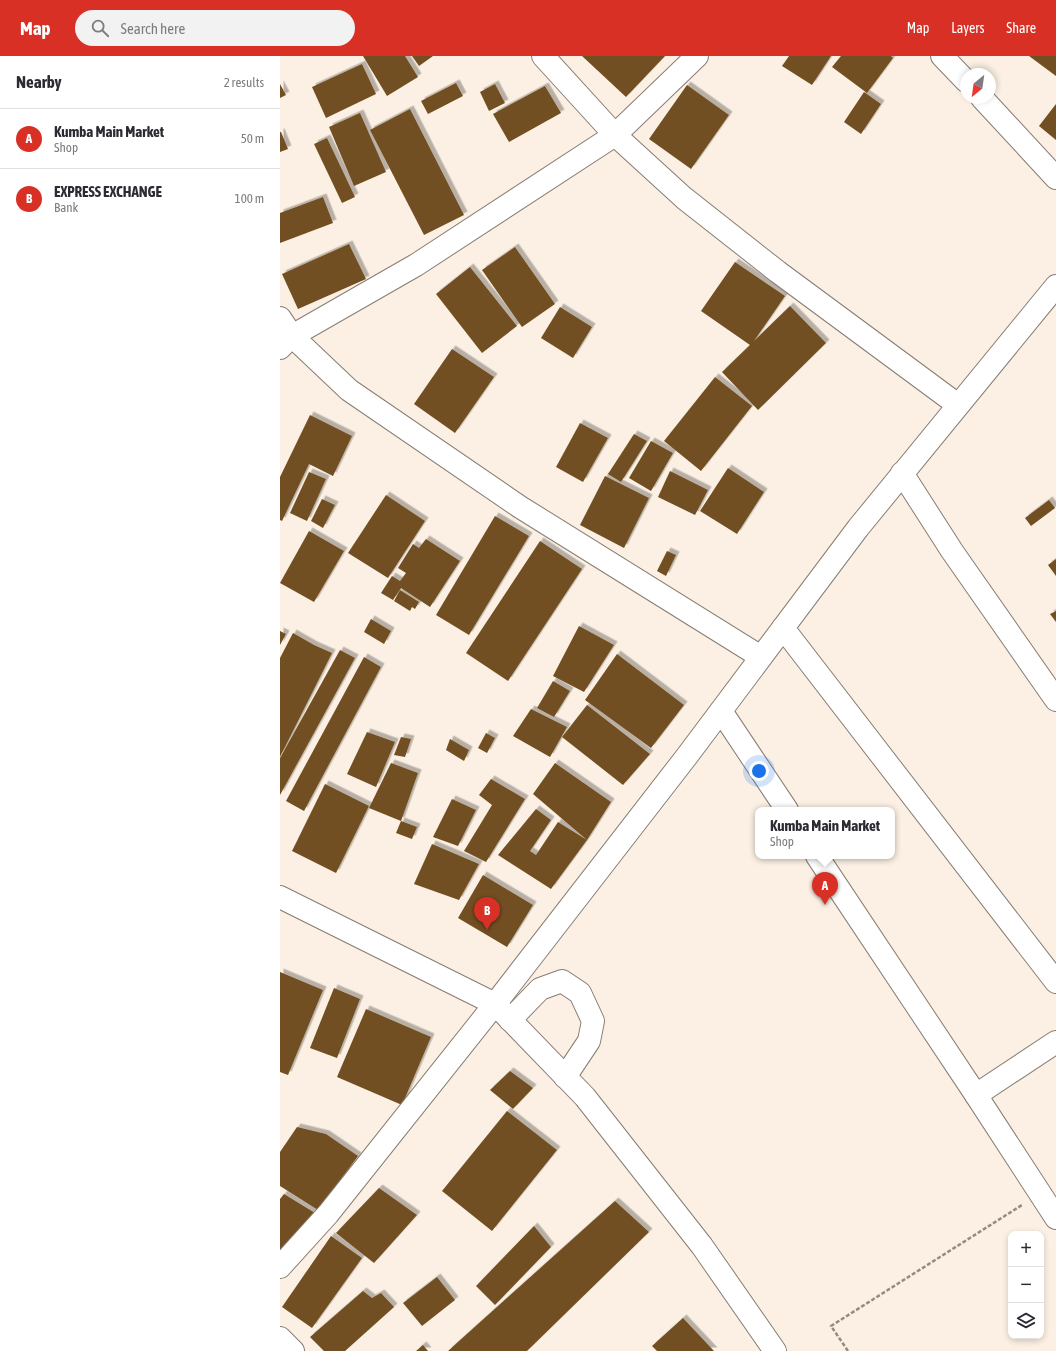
<!DOCTYPE html>
<html lang="en">
<head>
<meta charset="utf-8">
<style>
	:root { --surface:#fff; --page:#f2f2f3; --text:#2b2b33; --muted:#7c7c81; --line:#e1e1e2; --accent:#d93025 }
	body { margin:0; font-family:"Asap Condensed",sans-serif; background:var(--page); color:var(--text) }
	.controls { position:absolute; right:12px; bottom:12px; display:grid; overflow:hidden; border-radius:8px; box-shadow:0 2px 6px #0003 }
	.controls button { width:36px; height:36px; display:grid; place-items:center; padding:0; border:0; border-bottom:1px solid var(--line); background:var(--surface); color:var(--text); font:20px sans-serif }
	.compass { position:absolute; left:680px; top:12px; width:36px; height:36px; border-radius:50%; background:var(--surface); box-shadow:0 2px 6px #0003; rotate:209deg }
	.you { position:absolute; left:479px; top:715px; width:14px; height:14px; margin:-10px; border:3px solid #fff; border-radius:50%; background:#1a73e8; box-shadow:0 0 0 6px #1a73e833 }
	.badge { display:grid; place-items:center; width:26px; height:26px; border-radius:50%; background:var(--accent); color:#fff; font-size:13px; font-weight:700 }
	.pin { position:absolute; translate:-50% -33px; filter:drop-shadow(0 1px 2px #0008) }
	.pin::after { content:''; position:absolute; top:21px; width:14px; height:12px; background:inherit; clip-path:polygon(0 0,100% 0,50% 100%) }
	.popup { position:absolute; left:475px; top:751px; width:140px; height:52px; box-sizing:border-box; display:grid; place-content:center; border-radius:8px; background:var(--surface); filter:drop-shadow(0 1px 3px #0005); font-size:13px; white-space:nowrap; color:var(--muted) }
	.popup b { font-size:15px; color:var(--text) }
	.popup::after { content:''; position:absolute; left:50%; top:100%; margin-left:-8px; border:8px solid transparent; border-top-color:var(--surface) }
	.list { margin:0; padding:0; list-style:none }
	h2 { display:flex; justify-content:space-between; align-items:center; height:52px; margin:0; padding:0 16px; font-size:17px }
	h2 small { font-size:13px; font-weight:400; color:var(--muted) }
	.list li { display:grid; grid-template-columns:26px 1fr auto; gap:12px; align-items:center; box-sizing:border-box; height:60px; padding:0 16px; border-top:1px solid var(--line) }
	.list b { display:block; font-size:15px; white-space:nowrap }
	.list p { margin:0; font-size:13px; white-space:nowrap; color:var(--muted) }
	.list em { font-size:13px; font-style:normal; color:var(--muted) }
	.icon { flex:none; width:22px; height:22px; fill:none; stroke:currentColor; stroke-width:2; stroke-linecap:round; stroke-linejoin:round }
	.map { position:relative; flex:none; width:776px; height:1295px; overflow:hidden }
	header { display:flex; align-items:center; gap:24px; box-sizing:border-box; height:56px; padding:0 20px; background:var(--accent); color:#fff }
	header strong { font-size:19px }
	nav { display:flex; gap:22px; margin-inline-start:auto; font-size:14px }
	.search { width:280px; height:36px; background:var(--page); display:flex; align-items:center; gap:10px; box-sizing:border-box; padding:0 14px; border-radius:22px; color:var(--muted); font-size:15px }
	main { display:flex }
	aside { flex:1; background:var(--surface) }
	.map>svg:first-child { display:block }
	.building { fill:#724f20; filter:url(#shadow) }
	.lines { fill:none; stroke-linecap:round; stroke-linejoin:round }
	.minor-casing { stroke:#877d72; stroke-width:24 }
	.highway-casing { stroke:#877d72; stroke-width:24 }
	.path { stroke:#948c83; stroke-width:2.5; stroke-dasharray:4 2; stroke-linecap:butt }
	.minor { stroke:#fff; stroke-width:22 }
	.highway { stroke:#fff; stroke-width:22 }
</style>
</head>
<body>
<header>
<strong>Map</strong>
<div class="search"><svg class="icon" aria-label="search" viewBox="0 0 24 24"><circle cx="10" cy="10" r="6"/><path d="M15 15l6 6"/></svg>Search here</div>
<nav><a>Map</a><a>Layers</a><a>Share</a></nav>
</header>
<main>
<aside>
<h2>Nearby<small>2 results</small></h2>
<ul class="list">
<li><span class="badge">A</span><div><b>Kumba Main Market</b><p>Shop</p></div><em>50 m</em></li>
<li><span class="badge">B</span><div><b>EXPRESS EXCHANGE</b><p>Bank</p></div><em>100 m</em></li>
</ul>
</aside>
<div class="map">
<svg width="776" height="1295" viewBox="0 0 776 1295">
	<defs>
		<filter id="shadow"><feDropShadow dx="3.5" dy="-3.5" stdDeviation="0" flood-color="#0004"/></filter>
	</defs>
	<rect width="100%" height="100%" fill="#fbf0e3"/>
	<g class="building">
		<polygon points="83,0 125,0 138,21 107,40"/>
		<polygon points="132,0 153,0 139,10"/>
		<polygon points="302,0 385,0 346,41"/>
		<polygon points="509,0 551,0 532,29 502,10"/>
		<polygon points="561,0 611,0 613,2 587,37 552,11"/>
		<polygon points="749,0 776,0 776,20"/>
		<polygon points="82,8 96,38 46,62 32,31"/>
		<polygon points="176,27 183,40 148,58 141,45"/>
		<polygon points="0,28 6,39 0,42"/>
		<polygon points="215,28 225,47 209,55 200,36"/>
		<polygon points="407,29 449,59 411,113 369,83"/>
		<polygon points="265,30 281,57 229,86 213,58"/>
		<polygon points="584,36 601,48 581,78 564,66"/>
		<polygon points="776,48 776,84 759,70"/>
		<polygon points="130,53 184,159 144,179 90,74"/>
		<polygon points="80,57 106,116 74,130 49,71"/>
		<polygon points="0,76 1,76 8,93 0,96"/>
		<polygon points="47,82 75,141 62,147 34,88"/>
		<polygon points="43,141 53,167 0,187 0,157"/>
		<polygon points="69,188 86,223 18,253 2,218"/>
		<polygon points="235,191 275,248 242,271 202,214"/>
		<polygon points="455,206 505,240 474,285 510,250 546,287 478,354 442,316 470,289 421,255"/>
		<polygon points="190,211 237,270 202,297 156,238"/>
		<polygon points="280,251 312,271 293,302 261,282"/>
		<polygon points="172,293 214,321 175,377 134,348"/>
		<polygon points="435,321 472,350 421,415 384,385"/>
		<polygon points="30,359 72,380 53,420 29,408 2,465 0,464 0,421"/>
		<polygon points="300,367 328,382 303,426 276,411"/>
		<polygon points="354,378 367,385 341,426 328,418"/>
		<polygon points="371,385 393,397 371,435 349,422"/>
		<polygon points="448,412 484,436 457,478 420,455"/>
		<polygon points="390,415 428,434 415,459 378,441"/>
		<polygon points="29,416 46,423 27,465 10,457"/>
		<polygon points="325,420 369,442 344,492 300,469"/>
		<polygon points="106,439 145,465 108,522 68,497"/>
		<polygon points="42,443 55,449 43,472 31,465"/>
		<polygon points="769,444 775,452 751,470 745,462"/>
		<polygon points="215,460 249,480 189,579 156,559"/>
		<polygon points="29,475 64,495 34,546 0,527"/>
		<polygon points="146,483 180,505 150,551 121,532 113,544 101,537 112,520 120,525 126,517 118,512 133,488 139,492"/>
		<polygon points="260,485 302,513 228,625 186,597"/>
		<polygon points="387,495 396,499 386,520 377,515"/>
		<polygon points="776,503 776,520 768,509"/>
		<polygon points="120,534 139,546 135,553 132,551 130,555 114,545"/>
		<polygon points="776,555 776,566 770,558"/>
		<polygon points="91,563 111,575 104,588 84,576"/>
		<polygon points="299,570 334,589 304,636 273,620"/>
		<polygon points="0,575 6,578 0,589"/>
		<polygon points="13,577 34,589 52,597 0,701 0,602"/>
		<polygon points="60,594 75,602 0,739 0,702"/>
		<polygon points="337,598 404,649 371,692 305,644"/>
		<polygon points="84,601 101,611 24,755 6,745"/>
		<polygon points="273,625 290,635 274,661 257,652"/>
		<polygon points="307,649 370,698 343,729 282,681"/>
		<polygon points="251,653 287,671 270,701 233,680"/>
		<polygon points="87,676 115,686 96,731 67,718"/>
		<polygon points="206,677 215,682 207,697 198,692"/>
		<polygon points="121,681 131,683 125,701 114,699"/>
		<polygon points="170,683 189,694 184,705 166,694"/>
		<polygon points="111,707 138,717 121,765 89,752"/>
		<polygon points="275,707 331,746 307,784 271,833 218,799 256,753 271,764 250,795 256,799 278,766 307,784 253,738"/>
		<polygon points="211,723 245,743 206,806 184,795 212,749 199,739"/>
		<polygon points="45,728 89,750 56,817 12,795"/>
		<polygon points="172,743 196,754 178,790 153,781"/>
		<polygon points="121,765 137,771 132,783 116,777"/>
		<polygon points="152,788 199,808 179,844 134,828"/>
		<polygon points="203,819 253,849 227,891 178,862"/>
		<polygon points="0,916 43,934 8,1019 0,1016"/>
		<polygon points="54,932 80,943 57,1002 30,992"/>
		<polygon points="86,953 151,981 122,1049 57,1021"/>
		<polygon points="230,1015 253,1032 233,1053 210,1034"/>
		<polygon points="227,1055 277,1094 212,1175 162,1135"/>
		<polygon points="17,1071 46,1078 78,1100 38,1154 0,1130 0,1096"/>
		<polygon points="99,1132 137,1159 94,1207 56,1177"/>
		<polygon points="4,1138 35,1157 0,1197 0,1143"/>
		<polygon points="335,1145 369,1176 247,1295 168,1295"/>
		<polygon points="254,1170 271,1191 215,1249 196,1230"/>
		<polygon points="51,1180 82,1202 32,1272 2,1251"/>
		<polygon points="157,1221 175,1244 142,1270 123,1247"/>
		<polygon points="83,1235 92,1242 101,1237 114,1251 65,1295 44,1295 30,1281"/>
		<polygon points="403,1262 434,1295 377,1295 372,1290"/>
		<polygon points="143,1289 148,1295 136,1295"/>
	</g>
	<g class="lines">
		<g class="minor-casing">
			<g id="minor">
				<polyline points="263,0 335,79 404,142 498,216 678,349"/>
				<polyline points="662,0 686,25"/>
				<polyline points="702,42 776,122"/>
				<polyline points="0,262 12,280 69,334 240,451 481,601"/>
				<polyline points="0,292 12,280 136,209 335,79 417,0"/>
				<polyline points="622,417 672,495 776,644"/>
				<polyline points="503,572 776,926"/>
				<polyline points="441,655 507,754"/>
				<polyline points="537,800 696,1039 776,1162"/>
				<polyline points="230,964 260,933 282,925 300,937 313,965 309,985 285,1021"/>
				<polyline points="696,1039 776,986"/>
				<polyline points="0,1211 48,1158 215,948 407,700 578,472 776,230"/>
				<polyline points="0,1282 13,1295"/>
			</g>
		</g>
		<g class="highway-casing">
			<polyline id="highway" points="0,841 215,948 305,1041 422,1190 495,1295"/>
		</g>
		<polyline class="path" points="568,1295 551,1270 742,1149"/>
		<use href="#minor" class="minor"/>
		<use href="#highway" class="highway"/>
	</g>
</svg>
<div class="controls">
<button>+</button>
<button>−</button>
<button><svg class="icon" aria-label="layers" viewBox="0 0 24 24"><path d="M12 4l9 5-9 5-9-5zM3 14l9 5 9-5"/></svg></button>
</div>
<svg class="compass" viewBox="-18 -18 36 36"><path d="M0-13l5 13h-10z" fill="#e53935"/><path d="M0 13l5-13h-10z" fill="#7c7c81"/></svg>
<div class="you"></div>
<div class="pin badge" style="left:545px;top:849px">A</div>
<div class="popup"><b>Kumba Main Market</b>Shop</div>
<div class="pin badge" style="left:207px;top:874px">B</div>
</div>
</main>
</body>
</html>
